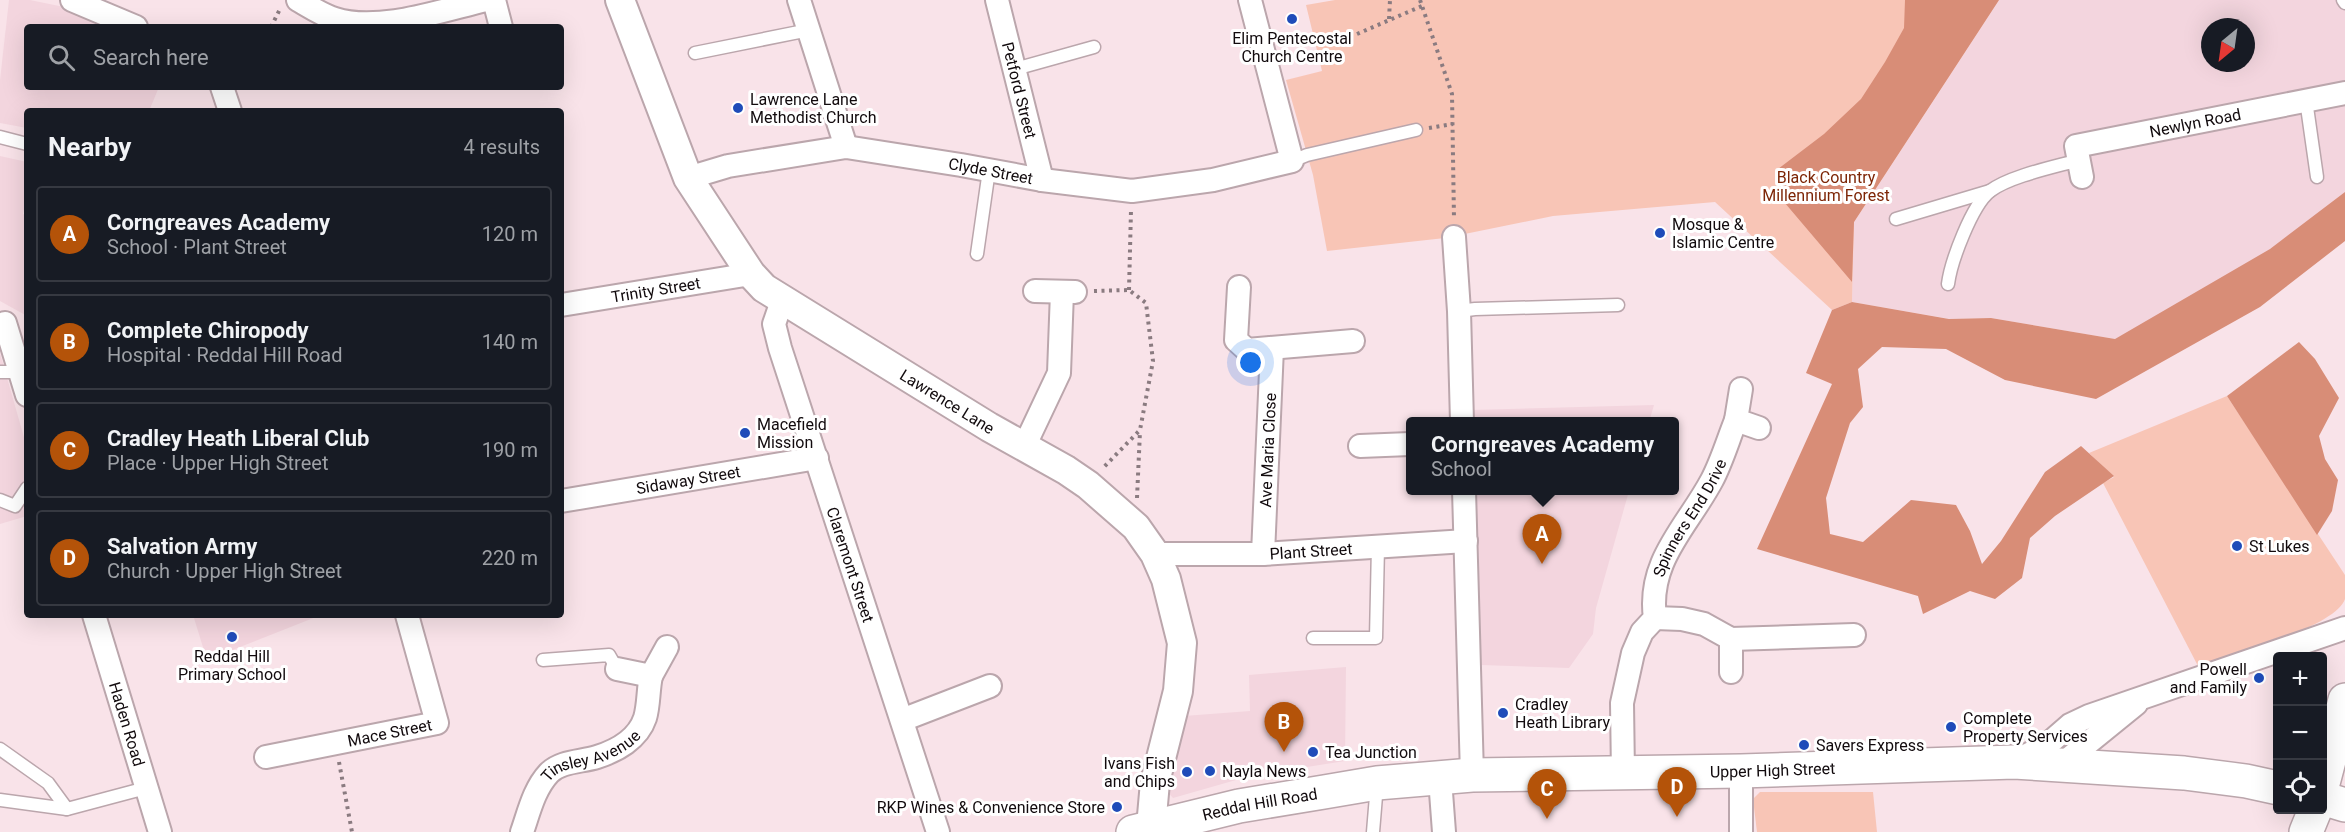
<!DOCTYPE html>
<html lang="en">
<head>
<meta charset="utf-8">
<style>
	:root { --surface:#171b24; --page:#20242c; --text:#f1f3f6; --muted:#9ea1a6; --line:#363941; --accent:#b45309 }
	body { margin:0; font-family:Roboto,sans-serif; background:var(--page); color:var(--text) }
	.controls { position:absolute; right:18px; bottom:18px; display:grid; overflow:hidden; border-radius:6px; box-shadow:0 6px 24px #0002 }
	.controls button { width:54px; height:54px; display:grid; place-items:center; padding:0; border:0; border-bottom:2px solid var(--line); background:var(--surface); color:var(--text); font:30px sans-serif }
	.compass { position:absolute; left:2201px; top:18px; width:54px; height:54px; border-radius:50%; background:var(--surface); box-shadow:0 6px 24px #0002; rotate:209deg }
	.you { position:absolute; left:1251px; top:363px; width:21px; height:21px; margin:-15px; border:4px solid #fff; border-radius:50%; background:#1a73e8; box-shadow:0 0 0 9px #1a73e833 }
	.badge { display:grid; place-items:center; width:39px; height:39px; border-radius:50%; background:var(--accent); color:#fff; font-size:20px; font-weight:700 }
	.pin { position:absolute; translate:-50% -50px; filter:drop-shadow(0 2px 3px #0008) }
	.pin::after { content:''; position:absolute; top:32px; width:21px; height:18px; background:inherit; clip-path:polygon(0 0,100% 0,50% 100%) }
	.popup { position:absolute; left:1406px; top:417px; width:273px; height:78px; box-sizing:border-box; display:grid; place-content:center; border-radius:6px; background:var(--surface); filter:drop-shadow(0 2px 4px #0005); font-size:20px; white-space:nowrap; color:var(--muted) }
	.popup b { font-size:22px; color:var(--text) }
	.popup::after { content:''; position:absolute; left:50%; top:100%; margin-left:-12px; border:12px solid transparent; border-top-color:var(--surface) }
	.list { margin:0; padding:0; list-style:none }
	h2 { display:flex; justify-content:space-between; align-items:center; height:78px; margin:0; padding:0 24px; font-size:26px }
	h2 small { font-size:20px; font-weight:400; color:var(--muted) }
	.list li { display:grid; grid-template-columns:39px 1fr auto; gap:18px; align-items:center; box-sizing:border-box; height:96px; margin:0 12px 12px; padding:0 12px; border:2px solid var(--line); border-radius:6px }
	.list b { display:block; font-size:22px; white-space:nowrap }
	.list p { margin:0; font-size:20px; white-space:nowrap; color:var(--muted) }
	.list em { font-size:20px; font-style:normal; color:var(--muted) }
	.icon { flex:none; width:33px; height:33px; fill:none; stroke:currentColor; stroke-width:2; stroke-linecap:round; stroke-linejoin:round }
	.map { position:relative; flex:none; width:2345px; height:832px; overflow:hidden }
	.search { position:absolute; background:var(--surface); box-shadow:0 6px 24px #0002; left:24px; top:24px; width:540px; height:66px; display:flex; align-items:center; gap:15px; box-sizing:border-box; padding:0 21px; border-radius:6px; color:var(--muted); font-size:22px }
	.panel { position:absolute; background:var(--surface); box-shadow:0 6px 24px #0002; left:24px; top:108px; width:540px; height:510px; border-radius:6px }
	.map>svg:first-child { display:block }
	.built { fill:#f3d5de; fill-rule:evenodd }
	.green { fill:#f8c5b6 }
	.forest { fill:#d88d77 }
	.lines { fill:none; stroke-linecap:round; stroke-linejoin:round }
	.service-casing { stroke:#bba6ac; stroke-width:15 }
	.minor-casing { stroke:#bba6ac; stroke-width:26 }
	.tertiary-casing { stroke:#bba6ac; stroke-width:32 }
	.secondary-casing { stroke:#bba6ac; stroke-width:36 }
	.primary-casing { stroke:#bba6ac; stroke-width:36 }
	.path { stroke:#8a7b80; stroke-width:4; stroke-dasharray:3 4.5; stroke-linecap:butt }
	.service { stroke:#fff; stroke-width:12 }
	.minor { stroke:#fff; stroke-width:22 }
	.tertiary { stroke:#fff; stroke-width:28 }
	.secondary { stroke:#fff; stroke-width:33 }
	.primary { stroke:#fff; stroke-width:33 }
	.poi-dot { fill:#1f4cb9; stroke:#fff; stroke-width:2 }
	.labels { text-anchor:middle; dominant-baseline:central; stroke-width:6; stroke-linejoin:round; paint-order:stroke }
	.poi-label { font-size:16px; fill:#110a0d; stroke:#fff; text-anchor:start }
	.street-label { font-size:16px; fill:#110a0d; stroke:#fff }
	.park-label { font-size:16px; fill:#7d2506; stroke:#fff }
</style>
</head>
<body>
<div class="map">
<svg width="2345" height="832" viewBox="0 0 2345 832">
	<rect width="100%" height="100%" fill="#f9e3e9"/>
	<g class="built">
		<polygon points="9,0 30,0 64,7 101,27 27,27 27,87 159,87 149,111 27,111 27,128 0,123 0,80"/>
		<path d="M1999 0H2345V220L2115 339 1991 318 1950 319 1852 302 1854 222ZM2210 27H2246V63H2210Z"/>
		<polygon points="0,156 27,162 27,196 23,214 27,216 27,316 0,301"/>
		<polygon points="0,353 27,448 27,516 0,524"/>
		<polygon points="1654,405 1649,422 1474,421 1473,410"/>
		<polygon points="1475,491 1629,491 1596,608 1593,634 1569,668 1481,665"/>
		<polygon points="193,615 321,615 207,660"/>
		<polygon points="1346,667 1345,761 1250,776 1173,798 1163,787 1184,716 1250,711 1249,675"/>
	</g>
	<g class="green">
		<polygon points="1335,0 1999,0 1854,222 1852,302 1832,310 1715,202 1553,216 1445,238 1327,251 1313,175 1286,80 1322,71 1306,5"/>
		<path d="M2227 396 2345 575C2345 582 2345 593 2345 599 2335 628 2228 656 2198 666L2103 483 2114 477 2089 453Z"/>
		<polygon points="1760,792 1873,792 1877,832 1757,832 1753,799"/>
	</g>
	<g class="forest">
		<polygon points="1905,0 1999,0 1854,222 1852,282 1779,196 1778,169 1824,134 1861,99 1885,62 1904,28"/>
		<polygon points="2345,192 2345,241 2260,307 2096,399 2005,380 1946,349 1882,347 1858,369 1863,407 1850,423 1826,498 1830,534 1863,542 1911,500 1956,505 1970,531 1982,564 2001,541 2045,472 2081,446 2114,476 2055,516 2030,538 2022,578 1995,599 1970,591 1923,614 1918,596 1757,549 1832,384 1806,373 1832,310 1852,302 1949,319 1991,318 2115,339 2270,249"/>
		<polygon points="2299,342 2315,359 2339,398 2319,436 2325,459 2338,480 2332,511 2317,535 2227,396"/>
	</g>
	<g class="lines">
		<g class="service-casing">
			<g id="service">
				<polyline points="2343,0 2345,3"/>
				<polyline points="695,53 809,30"/>
				<polyline points="1015,69 1094,47"/>
				<polyline points="2306,100 2317,177"/>
				<polyline points="0,137 27,144"/>
				<polyline points="1292,161 1307,155 1416,130"/>
				<polyline points="1896,219 1990,191"/>
				<polyline points="977,254 989,170"/>
				<path d="M1948 284C1951 261 1972 205 1990 191 2010 176 2054 167 2079 160"/>
				<polyline points="1459,311 1475,309 1618,305"/>
				<polyline points="0,372 20,372"/>
				<polyline points="0,500 15,506 27,488"/>
				<polyline points="1313,638 1376,638 1378,546"/>
				<polyline points="543,660 609,655 617,669"/>
				<polyline points="0,749 48,783 67,809"/>
				<polyline points="0,800 67,809 146,788"/>
				<polyline points="1373,832 1377,784"/>
			</g>
		</g>
		<g class="minor-casing">
			<g id="minor">
				<polyline points="72,0 136,27"/>
				<path d="M298 0C310 7 322 15 335 19 378 33 443 10 486 0"/>
				<polyline points="494,0 501,27"/>
				<polyline points="799,0 846,147"/>
				<path id="s1" d="M997 0 1042 180"/>
				<polyline points="222,87 230,111"/>
				<path id="s2" d="M2082 177 2076 146 2345 93"/>
				<path id="s3" d="M688 178 728 166 846 147 961 165 1042 180 1132 191 1213 180 1292 161 1250 0"/>
				<polyline points="1454,237 1459,311 1462,422"/>
				<polyline points="1239,287 1236,340 1247,350 1353,341"/>
				<polyline points="1035,291 1075,292"/>
				<path id="s4" d="M783 298 774 324 780 348 938 832"/>
				<path id="s5" d="M561 305 751 274"/>
				<polyline points="5,323 27,395"/>
				<polyline points="1741,389 1736,420 1759,428"/>
				<polyline points="1360,446 1410,444"/>
				<polyline points="1024,447 1059,373 1062,292"/>
				<polyline points="1464,490 1472,775"/>
				<path id="s6" d="M561 501 817 458"/>
				<path id="s7" d="M1155 554H1263L1466 541"/>
				<path id="s8" d="M1263 554 1272 348"/>
				<path id="s9" d="M94 615 160 832"/>
				<polyline points="1655,618 1682,619 1704,624 1731,639 1854,635"/>
				<polyline points="1731,639 1731,672"/>
				<polyline points="617,669 651,676 667,647"/>
				<polyline points="902,720 990,686"/>
				<path id="s10" d="M266 757 437 723 407 615"/>
				<polyline points="2015,761 2047,745 2070,725 2089,716 2345,628"/>
				<polyline points="2062,764 2136,704"/>
				<path id="s11" d="M1623 774 1622 703 1633 653 1642 632 1655 618C1647 561 1687 527 1712 480 1722 461 1728 440 1736 420"/>
				<polyline points="1440,779 1444,832"/>
				<path id="s12" d="M522 832C529 812 534 789 549 773 561 761 581 762 597 757 616 751 638 739 645 718 649 705 648 689 651 676"/>
				<polyline points="1741,832 1741,771"/>
			</g>
		</g>
		<g class="tertiary-casing">
			<g id="tertiary">
				<path id="s13" d="M620 0 688 178 751 274 764 288 989 427 1066 470 1088 485 1136 527 1155 554 1166 579 1182 643 1178 691 1155 782 1151 827"/>
			</g>
		</g>
		<g class="secondary-casing">
			<g id="secondary">
				<polyline points="2322,787 2345,700"/>
				<polyline points="2306,832 2315,810"/>
			</g>
		</g>
		<g class="primary-casing">
			<g id="primary">
				<polyline points="2322,798 2345,805"/>
				<path id="s14" d="M1133 832 1239 806 1324 792 1377 783 1472 775 1741 771 2014 762 2184 773 2246 781 2278 788"/>
			</g>
		</g>
		<g class="path">
			<polyline points="1420,0 1452,94 1454,219"/>
			<polyline points="1389,19 1390,0"/>
			<polyline points="271,27 280,9"/>
			<polyline points="1357,34 1422,6"/>
			<polyline points="1429,128 1453,124"/>
			<polyline points="1129,290 1131,210"/>
			<polyline points="1094,291 1129,290 1146,303 1153,361 1140,430 1103,468"/>
			<polyline points="1137,498 1140,431"/>
			<polyline points="339,762 352,832"/>
		</g>
		<use href="#service" class="service"/>
		<use href="#minor" class="minor"/>
		<use href="#tertiary" class="tertiary"/>
		<use href="#secondary" class="secondary"/>
		<use href="#primary" class="primary"/>
	</g>
	<g class="poi-dot">
		<circle cx="1292" cy="19" r="6"/>
		<circle cx="738" cy="108" r="6"/>
		<circle cx="1660" cy="233" r="6"/>
		<circle cx="745" cy="433" r="6"/>
		<circle cx="2237" cy="546" r="6"/>
		<circle cx="232" cy="637" r="6"/>
		<circle cx="2259" cy="678" r="6"/>
		<circle cx="1503" cy="713" r="6"/>
		<circle cx="1951" cy="727" r="6"/>
		<circle cx="1804" cy="745" r="6"/>
		<circle cx="1313" cy="752" r="6"/>
		<circle cx="1210" cy="771" r="6"/>
		<circle cx="1187" cy="772" r="6"/>
		<circle cx="1117" cy="807" r="6"/>
	</g>
	<g class="labels">
		<g class="poi-label">
			<text x="1292" y="38" text-anchor="middle">Elim Pentecostal<tspan x="1292" dy="18">Church Centre</tspan></text>
			<text x="750" y="99">Lawrence Lane<tspan x="750" dy="18">Methodist Church</tspan></text>
			<text x="1672" y="224">Mosque &amp;<tspan x="1672" dy="18">Islamic Centre</tspan></text>
			<text x="757" y="424">Macefield<tspan x="757" dy="18">Mission</tspan></text>
			<text x="2249" y="546">St Lukes</text>
			<text x="232" y="656" text-anchor="middle">Reddal Hill<tspan x="232" dy="18">Primary School</tspan></text>
			<text x="2247" y="669" text-anchor="end">Powell<tspan x="2247" dy="18">and Family</tspan></text>
			<text x="1515" y="704">Cradley<tspan x="1515" dy="18">Heath Library</tspan></text>
			<text x="1963" y="718">Complete<tspan x="1963" dy="18">Property Services</tspan></text>
			<text x="1816" y="745">Savers Express</text>
			<text x="1325" y="752">Tea Junction</text>
			<text x="1175" y="763" text-anchor="end">Ivans Fish<tspan x="1175" dy="18">and Chips</tspan></text>
			<text x="1222" y="771">Nayla News</text>
			<text x="1105" y="807" text-anchor="end">RKP Wines &amp; Convenience Store</text>
		</g>
		<g class="street-label">
			<text stroke="none"><textPath href="#s1" startOffset="93">Petford Street</textPath></text>
			<text stroke="none"><textPath href="#s2" startOffset="153">Newlyn Road</textPath></text>
			<text stroke="none"><textPath href="#s3" startOffset="308">Clyde Street</textPath></text>
			<text stroke="none"><textPath href="#s5" startOffset="96">Trinity Street</textPath></text>
			<text stroke="none"><textPath href="#s13" startOffset="540">Lawrence Lane</textPath></text>
			<text stroke="none"><textPath href="#s8" startOffset="104">Ave Maria Close</textPath></text>
			<text stroke="none"><textPath href="#s6" startOffset="129">Sidaway Street</textPath></text>
			<text stroke="none"><textPath href="#s11" startOffset="273">Spinners End Drive</textPath></text>
			<text stroke="none"><textPath href="#s7" startOffset="156">Plant Street</textPath></text>
			<text stroke="none"><textPath href="#s4" startOffset="280">Claremont Street</textPath></text>
			<text stroke="none"><textPath href="#s9" startOffset="114">Haden Road</textPath></text>
			<text stroke="none"><textPath href="#s10" startOffset="126">Mace Street</textPath></text>
			<text stroke="none"><textPath href="#s12" startOffset="111">Tinsley Avenue</textPath></text>
			<text stroke="none"><textPath href="#s14" startOffset="645">Upper High Street</textPath></text>
			<text stroke="none"><textPath href="#s14" startOffset="130">Reddal Hill Road</textPath></text>
		</g>
		<g class="park-label">
			<text x="1826" y="177">Black Country<tspan x="1826" dy="18">Millennium Forest</tspan></text>
		</g>
	</g>
</svg>
<div class="controls">
<button>+</button>
<button>−</button>
<button><svg class="icon" aria-label="locate" viewBox="0 0 24 24"><circle cx="12" cy="12" r="6"/><path d="M12 2v4M12 18v4M2 12h4M18 12h4"/></svg></button>
</div>
<svg class="compass" viewBox="-18 -18 36 36"><path d="M0-13l5 13h-10z" fill="#e53935"/><path d="M0 13l5-13h-10z" fill="#9ea1a6"/></svg>
<div class="you"></div>
<div class="pin badge" style="left:1542px;top:564px">A</div>
<div class="popup"><b>Corngreaves Academy</b>School</div>
<div class="pin badge" style="left:1284px;top:752px">B</div>
<div class="pin badge" style="left:1547px;top:819px">C</div>
<div class="pin badge" style="left:1677px;top:817px">D</div>
<div class="search"><svg class="icon" aria-label="search" viewBox="0 0 24 24"><circle cx="10" cy="10" r="6"/><path d="M15 15l6 6"/></svg>Search here</div>
<section class="panel">
<h2>Nearby<small>4 results</small></h2>
<ul class="list">
<li><span class="badge">A</span><div><b>Corngreaves Academy</b><p>School · Plant Street</p></div><em>120 m</em></li>
<li><span class="badge">B</span><div><b>Complete Chiropody</b><p>Hospital · Reddal Hill Road</p></div><em>140 m</em></li>
<li><span class="badge">C</span><div><b>Cradley Heath Liberal Club</b><p>Place · Upper High Street</p></div><em>190 m</em></li>
<li><span class="badge">D</span><div><b>Salvation Army</b><p>Church · Upper High Street</p></div><em>220 m</em></li>
</ul>
</section>
</div>
</body>
</html>
